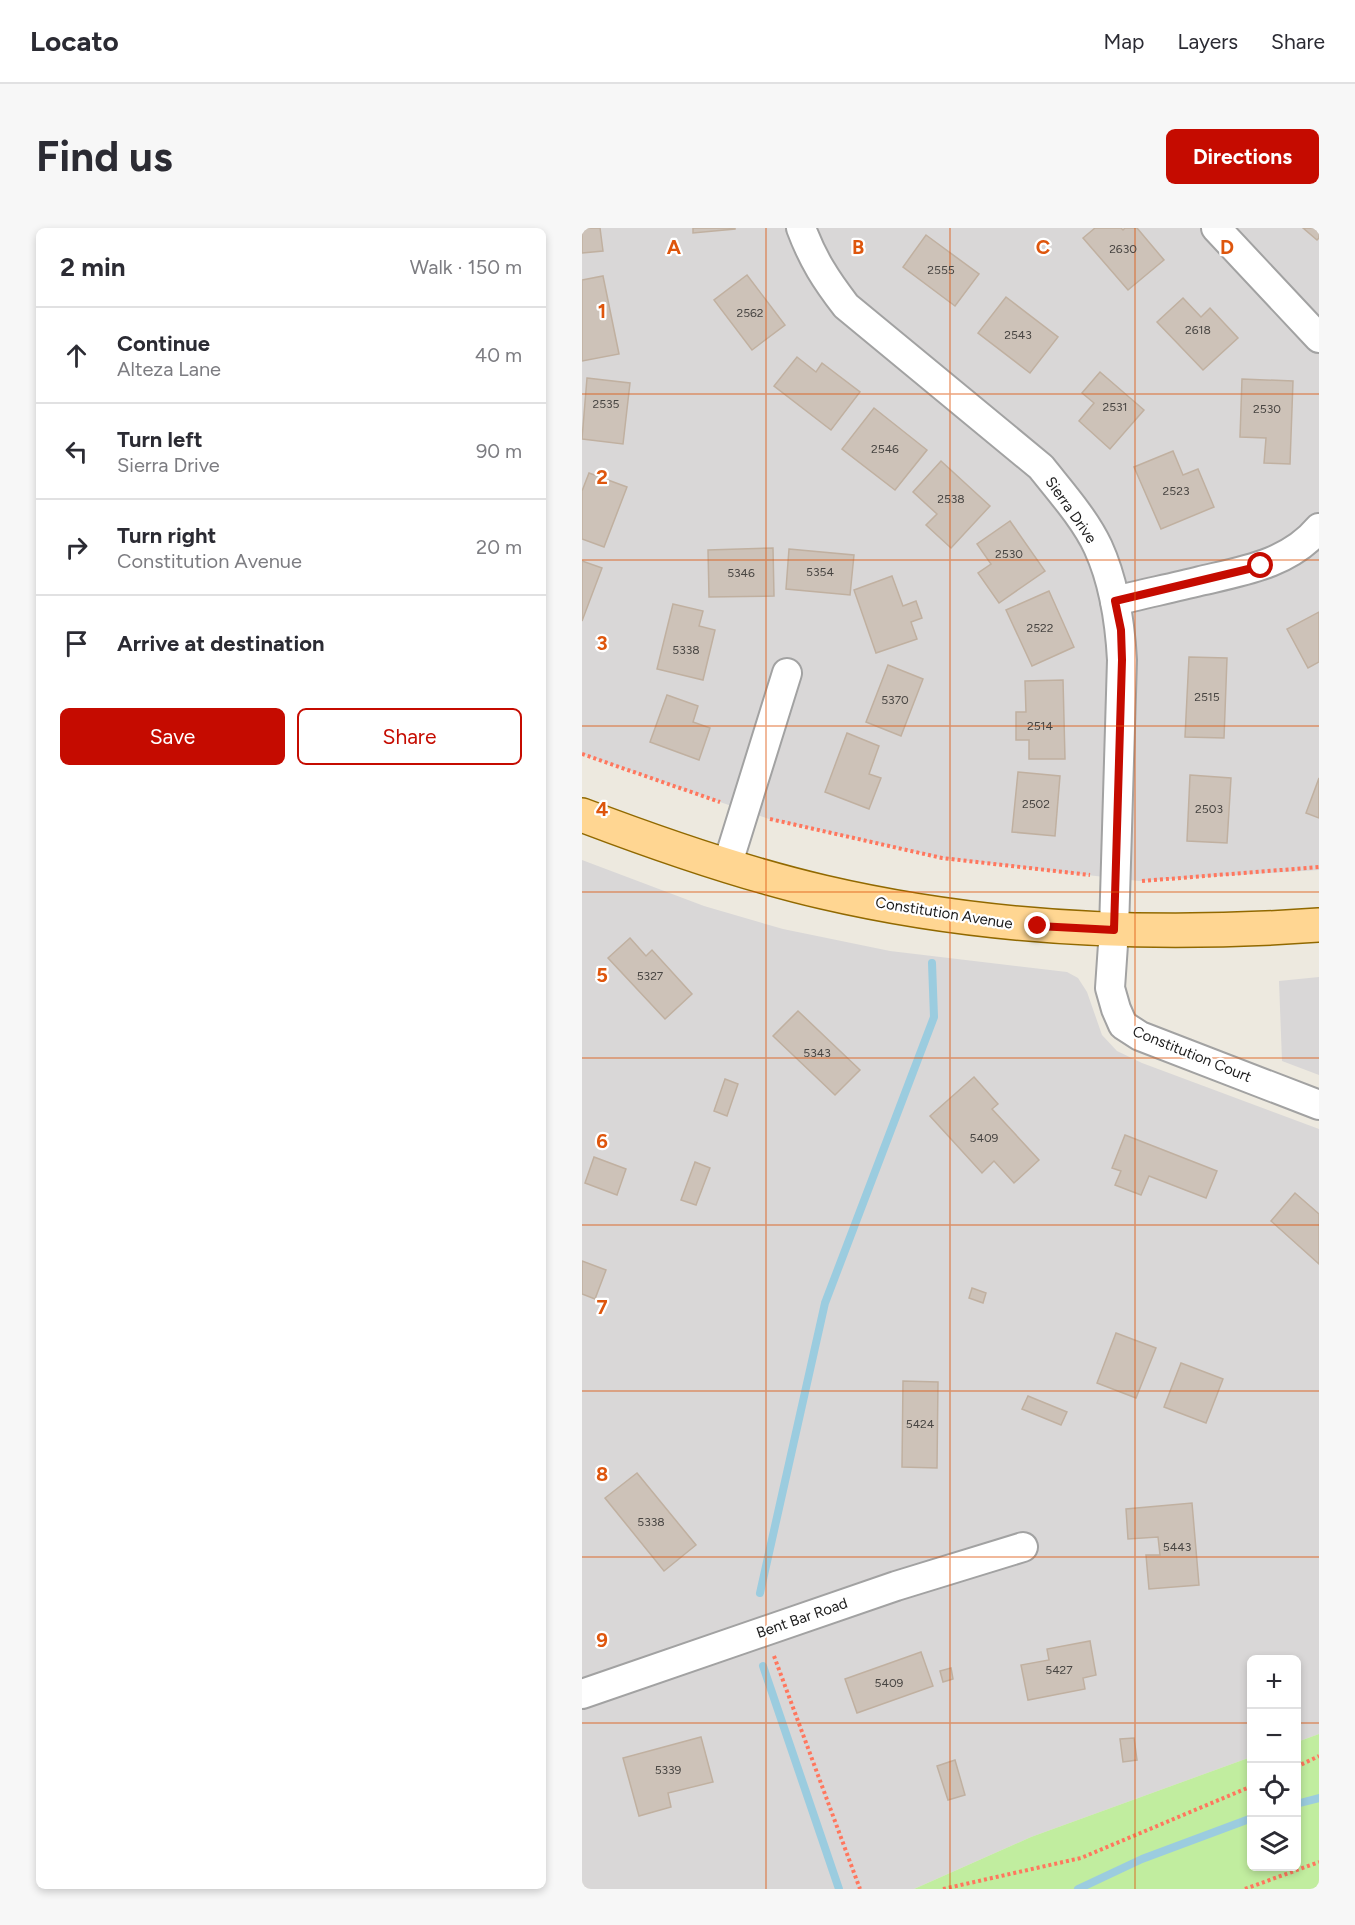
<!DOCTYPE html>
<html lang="en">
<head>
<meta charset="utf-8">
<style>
	:root { --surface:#fff; --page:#f7f7f7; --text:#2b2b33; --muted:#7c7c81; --line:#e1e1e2; --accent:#c50b00 }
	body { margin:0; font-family:Figtree,sans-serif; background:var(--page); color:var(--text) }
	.controls { position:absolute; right:18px; bottom:18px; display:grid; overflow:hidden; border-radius:9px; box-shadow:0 3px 9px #0003 }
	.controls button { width:54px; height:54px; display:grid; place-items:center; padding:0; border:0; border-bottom:2px solid var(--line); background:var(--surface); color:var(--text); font:30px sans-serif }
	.stop { position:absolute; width:18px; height:18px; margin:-14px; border:4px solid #c50b00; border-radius:50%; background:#fff }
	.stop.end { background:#c50b00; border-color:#fff; box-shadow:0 2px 6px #0008 }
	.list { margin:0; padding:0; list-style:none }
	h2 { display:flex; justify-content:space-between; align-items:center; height:78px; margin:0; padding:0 24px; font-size:26px }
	h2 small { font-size:20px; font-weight:400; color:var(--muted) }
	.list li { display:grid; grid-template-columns:39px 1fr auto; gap:18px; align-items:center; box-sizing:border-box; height:96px; padding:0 24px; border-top:2px solid var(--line) }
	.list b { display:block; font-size:22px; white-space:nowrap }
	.list p { margin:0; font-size:20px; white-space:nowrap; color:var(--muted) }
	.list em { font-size:20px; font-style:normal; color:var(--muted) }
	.actions { display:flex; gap:12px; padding:18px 24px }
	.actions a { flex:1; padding:14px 0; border:2px solid var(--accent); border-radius:9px; text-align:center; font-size:21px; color:var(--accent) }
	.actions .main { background:var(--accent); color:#fff }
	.icon { flex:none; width:33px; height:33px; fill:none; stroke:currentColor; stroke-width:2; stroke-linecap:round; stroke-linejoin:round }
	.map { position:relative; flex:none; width:737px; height:1661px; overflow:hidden; border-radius:9px }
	header { display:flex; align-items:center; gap:36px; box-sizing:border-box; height:84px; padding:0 30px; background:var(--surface); border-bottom:2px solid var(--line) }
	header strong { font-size:28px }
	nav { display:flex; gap:33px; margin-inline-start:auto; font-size:21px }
	.intro { display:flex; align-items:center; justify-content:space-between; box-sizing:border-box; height:144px; padding:0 36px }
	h1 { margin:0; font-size:42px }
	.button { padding:15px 27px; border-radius:9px; background:var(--accent); color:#fff; font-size:21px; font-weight:700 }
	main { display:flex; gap:36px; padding:0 36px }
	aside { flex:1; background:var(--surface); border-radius:9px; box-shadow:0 3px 9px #0003 }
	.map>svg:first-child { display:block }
	.residential { fill:#d9d7d7 }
	.grass { fill:#c1ed9f }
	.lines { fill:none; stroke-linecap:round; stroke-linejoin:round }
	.stream { stroke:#9bccdf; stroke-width:8 }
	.building { fill:#cdc2b8; stroke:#c0b0a0; stroke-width:1.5 }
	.street-casing { stroke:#a2a2a2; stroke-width:32 }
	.primary-casing { stroke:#916900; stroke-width:36 }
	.path { stroke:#ff775e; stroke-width:4; stroke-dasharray:3 3; stroke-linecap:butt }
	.street { stroke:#fff; stroke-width:28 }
	.primary { stroke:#ffd692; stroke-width:33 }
	.route { stroke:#c50b00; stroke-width:8 }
	.grid { fill:none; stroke:#de560d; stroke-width:1.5; stroke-opacity:0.55 }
	.labels { text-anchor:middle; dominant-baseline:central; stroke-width:4.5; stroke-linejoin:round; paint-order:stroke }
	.number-label { font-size:12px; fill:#484542 }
	.street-label { font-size:15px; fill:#1b1b1b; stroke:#fff }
	.grid-label { font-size:20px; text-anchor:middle; font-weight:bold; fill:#de560d; stroke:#fff; stroke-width:4.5; stroke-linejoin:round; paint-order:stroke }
</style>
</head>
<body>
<header>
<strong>Locato</strong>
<nav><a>Map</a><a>Layers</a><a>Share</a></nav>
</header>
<div class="intro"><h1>Find us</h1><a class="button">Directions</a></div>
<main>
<aside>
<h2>2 min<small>Walk · 150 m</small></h2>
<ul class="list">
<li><svg class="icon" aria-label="ahead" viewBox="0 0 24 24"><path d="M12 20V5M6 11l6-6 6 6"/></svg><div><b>Continue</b><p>Alteza Lane</p></div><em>40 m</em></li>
<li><svg class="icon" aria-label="left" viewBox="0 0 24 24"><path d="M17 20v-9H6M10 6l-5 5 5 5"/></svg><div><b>Turn left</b><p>Sierra Drive</p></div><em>90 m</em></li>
<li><svg class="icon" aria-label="right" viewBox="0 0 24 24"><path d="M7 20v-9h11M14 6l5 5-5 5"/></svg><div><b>Turn right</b><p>Constitution Avenue</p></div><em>20 m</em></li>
<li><svg class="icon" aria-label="arrive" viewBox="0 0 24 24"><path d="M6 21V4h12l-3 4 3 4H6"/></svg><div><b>Arrive at destination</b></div></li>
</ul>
<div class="actions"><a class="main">Save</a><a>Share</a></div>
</aside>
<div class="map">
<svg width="737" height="1661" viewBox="0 0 737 1661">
	<rect width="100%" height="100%" fill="#ede9df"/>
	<g class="residential">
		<polygon points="0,0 737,0 737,642 557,653 360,630 187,591 0,526"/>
		<polygon points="0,632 122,678 201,701 308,723 485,744 496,750 505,764 520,807 535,823 560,835 737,901 737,1506 715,1514 714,1432 670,1432 669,1529 449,1609 332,1661 0,1661"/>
		<polygon points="737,749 737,847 700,833 697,753"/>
	</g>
	<polygon class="grass" points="737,1506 737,1661 332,1661 449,1609 669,1529 670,1638 714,1638 715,1514"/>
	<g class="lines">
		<g class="stream">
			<polyline points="178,1365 243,1075 352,789 350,735"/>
			<polyline points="181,1438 257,1661"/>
			<polyline points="714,1576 737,1570"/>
			<polyline points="496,1661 560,1631 670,1590"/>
		</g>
	</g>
	<g class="building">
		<polygon points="0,0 18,0 21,23 0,25"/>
		<polygon points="111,0 153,0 153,1 111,5"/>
		<polygon points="513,0 539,0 541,2 543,0 555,0 582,32 546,62 501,10"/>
		<polygon points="721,0 737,0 737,10 735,12"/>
		<polygon points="344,7 397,46 373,78 321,39"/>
		<polygon points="165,47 203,97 170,122 132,72"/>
		<polygon points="21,48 37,126 0,133 0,52"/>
		<polygon points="424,69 476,109 448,145 396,105"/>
		<polygon points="601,70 619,89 628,80 656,110 621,142 575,94"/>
		<polygon points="215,129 234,144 240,135 278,164 249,202 192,158"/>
		<polygon points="518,144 562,182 528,221 497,193 512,175 500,165"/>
		<polygon points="5,150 48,155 41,216 0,211"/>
		<polygon points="660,151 711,153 708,236 682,235 684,210 658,209"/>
		<polygon points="292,180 345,222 313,262 260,221"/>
		<polygon points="591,223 601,247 616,241 632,279 579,301 552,239"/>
		<polygon points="359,233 408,278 369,320 344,297 355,286 331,264"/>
		<polygon points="7,245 45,259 22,319 0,311 0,263"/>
		<polygon points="428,293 463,343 417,375 396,345 409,336 395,316"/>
		<polygon points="191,320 192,368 127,369 126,322"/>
		<polygon points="207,321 272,327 268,367 204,361"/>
		<polygon points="0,333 20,340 0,393"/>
		<polygon points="310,348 321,378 334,373 340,390 329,394 335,411 294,425 272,362"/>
		<polygon points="467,363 492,419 450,438 424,382"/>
		<polygon points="91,376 121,383 117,398 133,402 121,452 75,441"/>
		<polygon points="737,384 737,434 726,440 705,401"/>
		<polygon points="607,429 645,430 642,510 603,509"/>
		<polygon points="306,437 341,451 319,508 284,494"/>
		<polygon points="481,452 483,531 447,531 447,512 434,512 434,484 444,484 443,453"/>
		<polygon points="85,467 116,478 111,494 128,500 117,532 68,514"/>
		<polygon points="265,505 297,518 287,546 299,550 287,581 243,564"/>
		<polygon points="436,544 478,548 473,608 430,604"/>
		<polygon points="608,547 649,550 645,615 605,613"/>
		<polygon points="737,550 737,590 724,585"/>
		<polygon points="48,710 64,728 70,722 110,766 83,791 26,730"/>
		<polygon points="216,783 278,842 253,867 191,808"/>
		<polygon points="392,849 416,876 410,881 457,932 432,955 412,933 400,945 348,888"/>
		<polygon points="143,851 156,856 145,888 132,883"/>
		<polygon points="543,907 635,943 624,970 567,948 559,967 533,957 539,943 530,940"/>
		<polygon points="12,929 44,941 35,967 3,955"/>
		<polygon points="113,934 128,940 114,977 99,972"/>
		<polygon points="713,965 737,986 737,1036 689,993"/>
		<polygon points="0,1033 24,1042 13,1071 0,1066"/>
		<polygon points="390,1060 404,1065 401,1075 387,1070"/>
		<polygon points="534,1105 574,1120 554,1170 515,1155"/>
		<polygon points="599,1135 641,1151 624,1195 582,1179"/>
		<polygon points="321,1153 356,1154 355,1240 320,1239"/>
		<polygon points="446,1168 485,1184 479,1197 440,1181"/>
		<polygon points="55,1245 114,1317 82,1343 23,1270"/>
		<polygon points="610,1275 617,1357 567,1361 564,1327 578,1327 576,1309 546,1311 544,1281"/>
		<polygon points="508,1413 514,1447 501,1450 503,1461 446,1472 439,1437 467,1432 465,1421"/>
		<polygon points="339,1424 351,1458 275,1485 263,1451"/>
		<polygon points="369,1440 371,1451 361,1454 358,1443"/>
		<polygon points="119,1509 131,1554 86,1565 89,1579 57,1588 41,1530"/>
		<polygon points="552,1510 555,1532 541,1534 538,1511"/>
		<polygon points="373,1532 383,1567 366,1572 355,1538"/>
	</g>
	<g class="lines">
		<g class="street-casing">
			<g id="street">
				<path d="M219 0C231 32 244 52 264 78L459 239C478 263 503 291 516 319 532 354 538 394 540 432L532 702 528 760 534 781 541 797 558 808 737 877"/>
				<polyline points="634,0 737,110"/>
				<path d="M533 373C561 366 590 360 618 353 661 343 707 336 737 300"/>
				<polyline points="145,638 205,445"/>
				<polyline points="0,1466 314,1358 441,1319"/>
			</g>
		</g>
		<g class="primary-casing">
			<path id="primary" d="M0 587C79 617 159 645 241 664 404 702 571 709 737 697"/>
		</g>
		<g class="path">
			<polyline points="0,526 138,574"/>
			<polyline points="188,591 360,630 508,647"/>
			<polyline points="560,653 737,639"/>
			<polyline points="192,1428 278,1661"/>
			<polyline points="714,1539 737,1528"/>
			<polyline points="361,1661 499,1630 670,1558"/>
			<polyline points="663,1661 737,1634"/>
		</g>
		<use href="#street" class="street"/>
		<use href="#primary" class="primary"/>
	</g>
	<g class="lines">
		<polyline class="route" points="456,698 532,702 540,432 539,402 533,373 679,338"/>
	</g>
	<path class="grid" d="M184 0V1661M368 0V1661M553 0V1661M0 166H737M0 332H737M0 498H737M0 664H737M0 830H737M0 997H737M0 1163H737M0 1329H737M0 1495H670M714 1495H737"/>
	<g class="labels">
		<g class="number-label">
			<text x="541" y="21">2630</text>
			<text x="359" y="42">2555</text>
			<text x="168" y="85">2562</text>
			<text x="616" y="102">2618</text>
			<text x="436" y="107">2543</text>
			<text x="24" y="176">2535</text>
			<text x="533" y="179">2531</text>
			<text x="685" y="181">2530</text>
			<text x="303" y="221">2546</text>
			<text x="594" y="263">2523</text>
			<text x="369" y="271">2538</text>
			<text x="427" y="326">2530</text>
			<text x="238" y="344">5354</text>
			<text x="159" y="345">5346</text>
			<text x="458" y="400">2522</text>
			<text x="104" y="422">5338</text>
			<text x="625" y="469">2515</text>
			<text x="313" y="472">5370</text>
			<text x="458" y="498">2514</text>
			<text x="454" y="576">2502</text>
			<text x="627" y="581">2503</text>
			<text x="68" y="748">5327</text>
			<text x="235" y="825">5343</text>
			<text x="402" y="910">5409</text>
			<text x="338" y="1196">5424</text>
			<text x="69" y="1294">5338</text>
			<text x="595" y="1319">5443</text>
			<text x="477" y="1442">5427</text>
			<text x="307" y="1455">5409</text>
			<text x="86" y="1542">5339</text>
		</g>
		<g class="street-label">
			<text transform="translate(489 282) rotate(55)">Sierra Drive</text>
			<text transform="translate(362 685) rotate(9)">Constitution Avenue</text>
			<text transform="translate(610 826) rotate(22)">Constitution Court</text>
			<text transform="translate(220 1390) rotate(-19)">Bent Bar Road</text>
		</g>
	</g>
	<g class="grid-label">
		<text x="92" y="26">A</text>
		<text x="276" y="26">B</text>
		<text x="461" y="26">C</text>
		<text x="645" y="26">D</text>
		<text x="20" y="90">1</text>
		<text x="20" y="256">2</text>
		<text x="20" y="422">3</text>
		<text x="20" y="588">4</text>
		<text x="20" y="754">5</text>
		<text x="20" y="920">6</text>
		<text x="20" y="1086">7</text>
		<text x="20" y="1253">8</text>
		<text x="20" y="1419">9</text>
	</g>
</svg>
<div class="controls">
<button>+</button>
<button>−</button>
<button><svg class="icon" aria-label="locate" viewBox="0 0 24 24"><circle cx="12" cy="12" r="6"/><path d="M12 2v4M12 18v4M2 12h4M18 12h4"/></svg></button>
<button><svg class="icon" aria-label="layers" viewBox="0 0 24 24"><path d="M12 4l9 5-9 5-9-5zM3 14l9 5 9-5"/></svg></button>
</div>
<div class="stop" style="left:679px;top:338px"></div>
<div class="stop end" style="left:456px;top:698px"></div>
</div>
</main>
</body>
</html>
